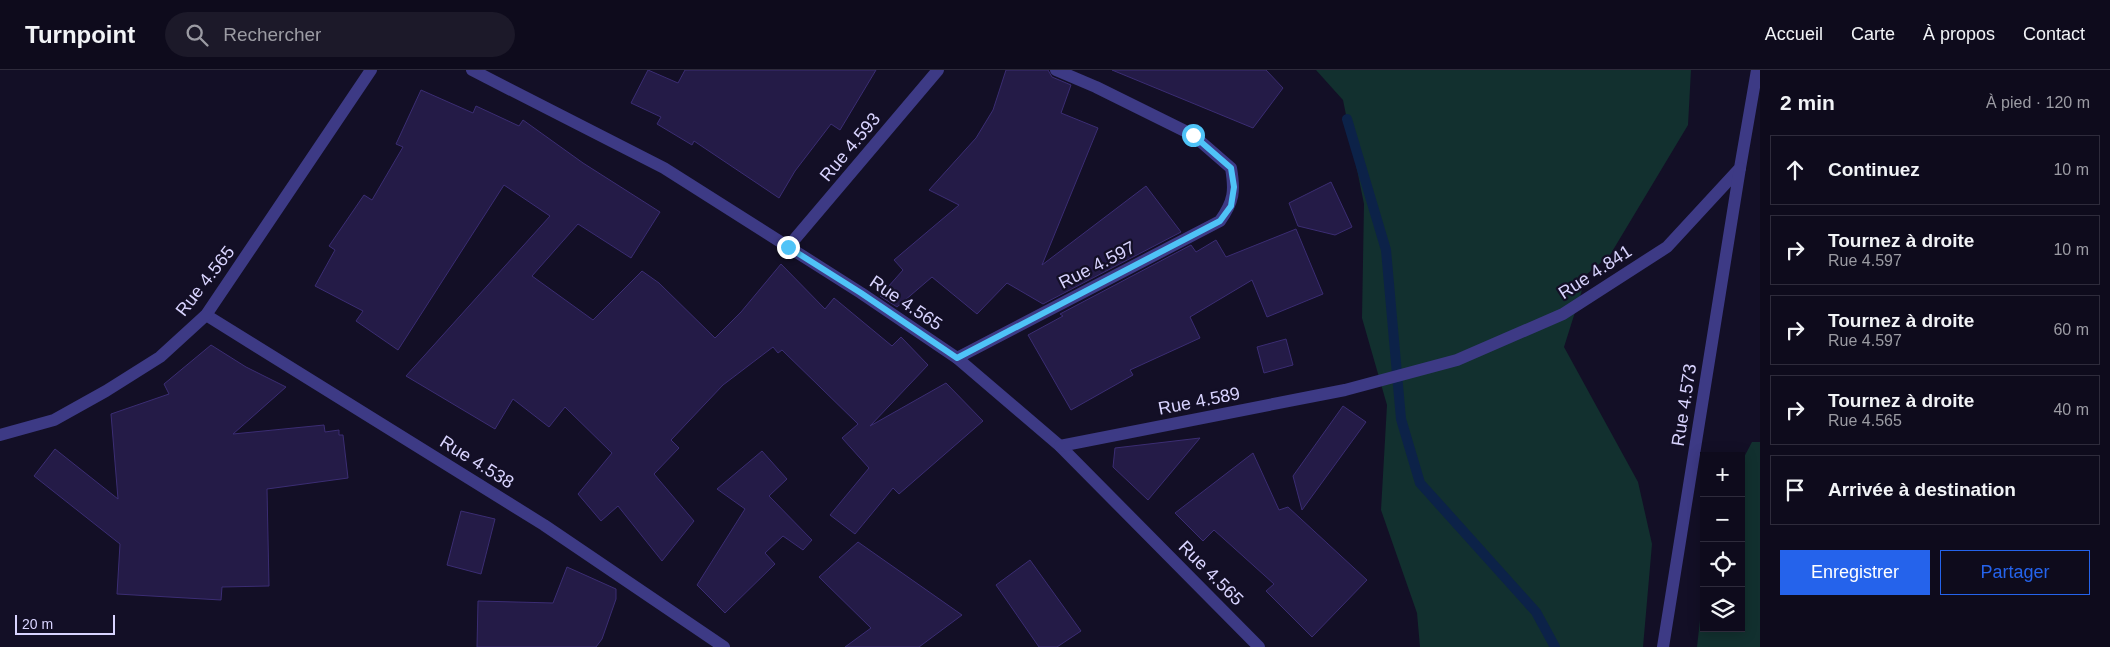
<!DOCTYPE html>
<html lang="fr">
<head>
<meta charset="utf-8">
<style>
	:root { --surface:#0e0b1c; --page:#1c1929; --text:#f1f3f6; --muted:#9b9ba3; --line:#2e2b3b; --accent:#2563eb }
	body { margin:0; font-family:Arial,sans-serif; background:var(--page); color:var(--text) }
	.controls { position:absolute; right:15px; bottom:15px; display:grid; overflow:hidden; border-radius:0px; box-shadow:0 2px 12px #0003 }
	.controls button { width:45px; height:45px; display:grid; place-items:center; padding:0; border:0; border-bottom:1px solid var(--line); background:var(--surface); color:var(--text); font:25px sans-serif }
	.scale { position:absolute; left:15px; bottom:12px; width:100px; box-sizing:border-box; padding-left:5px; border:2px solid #d9d4ff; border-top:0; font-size:14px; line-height:18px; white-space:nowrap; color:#d9d4ff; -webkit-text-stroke:4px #130f26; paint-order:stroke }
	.stop { position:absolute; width:15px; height:15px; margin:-11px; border:4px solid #4fc3f7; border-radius:50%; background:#fff }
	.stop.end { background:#4fc3f7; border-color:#fff; box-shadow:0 1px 5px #0008 }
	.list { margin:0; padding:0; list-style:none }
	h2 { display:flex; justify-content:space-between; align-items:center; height:65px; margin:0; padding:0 20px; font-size:21px }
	h2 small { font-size:16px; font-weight:400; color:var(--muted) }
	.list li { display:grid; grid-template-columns:32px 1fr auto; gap:15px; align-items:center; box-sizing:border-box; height:70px; margin:0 10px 10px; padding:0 10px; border:1px solid var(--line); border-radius:0px }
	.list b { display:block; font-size:19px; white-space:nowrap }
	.list p { margin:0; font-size:16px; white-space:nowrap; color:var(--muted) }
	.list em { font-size:16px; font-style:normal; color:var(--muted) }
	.actions { display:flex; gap:10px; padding:15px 20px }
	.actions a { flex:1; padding:11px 0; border:1px solid var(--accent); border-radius:0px; text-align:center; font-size:18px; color:var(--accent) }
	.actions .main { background:var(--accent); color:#fff }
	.icon { flex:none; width:28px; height:28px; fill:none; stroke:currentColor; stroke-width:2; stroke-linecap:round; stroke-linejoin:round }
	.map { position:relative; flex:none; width:1760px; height:577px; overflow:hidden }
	header { display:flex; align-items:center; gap:30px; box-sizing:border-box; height:70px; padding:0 25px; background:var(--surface); border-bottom:1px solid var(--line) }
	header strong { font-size:24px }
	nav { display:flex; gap:28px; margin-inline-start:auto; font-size:18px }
	.search { width:350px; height:45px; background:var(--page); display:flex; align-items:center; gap:12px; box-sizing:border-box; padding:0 18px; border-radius:28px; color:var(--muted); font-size:19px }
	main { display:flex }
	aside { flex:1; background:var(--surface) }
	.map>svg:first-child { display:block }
	.green { fill:#12302f }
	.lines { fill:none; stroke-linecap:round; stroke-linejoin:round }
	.stream { stroke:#0c2248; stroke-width:10 }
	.building { fill:#241b47; stroke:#3b2d73 }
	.minor { stroke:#3d3a85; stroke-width:12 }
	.route { stroke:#4fc3f7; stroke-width:6 }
	.labels { text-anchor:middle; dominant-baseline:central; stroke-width:4.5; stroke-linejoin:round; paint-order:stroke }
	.street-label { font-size:18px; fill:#d9d4ff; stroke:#130f26 }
</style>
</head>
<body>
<header>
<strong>Turnpoint</strong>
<div class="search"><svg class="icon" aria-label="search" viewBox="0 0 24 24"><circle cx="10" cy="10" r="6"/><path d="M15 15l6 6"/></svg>Rechercher</div>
<nav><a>Accueil</a><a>Carte</a><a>À propos</a><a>Contact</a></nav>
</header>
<main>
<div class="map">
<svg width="1760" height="577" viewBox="0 0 1760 577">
	<rect width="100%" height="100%" fill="#130f26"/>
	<g class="green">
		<polygon points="1316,0 1691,0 1688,55 1610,185 1587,204 1564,277 1638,412 1652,474 1643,577 1420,577 1417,543 1381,440 1387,335 1362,248 1364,134 1343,30"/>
		<polygon points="1752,372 1760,372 1760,577 1697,577 1704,514 1704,558 1741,558 1741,393"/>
	</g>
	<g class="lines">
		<polyline class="stream" points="1347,49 1386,180 1401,349 1420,413 1536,542 1555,577"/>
	</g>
	<g class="building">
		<polygon points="648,0 678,13 685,0 876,0 840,60 831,54 795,101 779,128 694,71 692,75 657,54 661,47 631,33"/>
		<polygon points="1006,0 1048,0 1052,7 1071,15 1061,43 1098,58 1042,195 1146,116 1181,162 1043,234 1007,213 977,244 932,207 897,237 880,226 903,200 894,190 959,135 929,120 976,68 993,40"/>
		<polygon points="1112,0 1266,0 1283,18 1253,58"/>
		<polygon points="421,20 473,43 476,36 519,56 523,50 583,93 660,142 631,188 578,154 532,206 593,250 642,201 659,213 715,268 741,242 781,194 825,239 834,228 892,276 901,267 928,295 870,356 946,313 983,351 899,424 893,418 855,464 830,445 869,398 842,368 858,354 782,280 778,283 773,277 723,315 671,370 679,378 654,404 694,451 662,491 618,436 601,451 578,424 612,383 565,337 549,357 513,329 495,359 406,306 550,146 504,115 398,280 356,251 363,241 315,216 335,180 329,176 364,125 372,130 403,77 396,74"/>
		<polygon points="1331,112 1352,157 1335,165 1298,156 1289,133"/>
		<polygon points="1296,159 1323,224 1267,247 1252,210 1190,247 1200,268 1130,300 1133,305 1071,340 1028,265 1063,246 1060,244 1191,175 1196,182 1216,170 1226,187"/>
		<polygon points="1286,269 1293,295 1264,303 1257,277"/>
		<polygon points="211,275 246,297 286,317 233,364 324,355 325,362 339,360 339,365 343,365 348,408 267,419 269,516 222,517 221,530 117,524 120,474 34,406 55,379 118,429 111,344 169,324 164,314"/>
		<polygon points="1343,336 1366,352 1302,440 1293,406"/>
		<polygon points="1200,368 1148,430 1113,397 1115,378"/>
		<polygon points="762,381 787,409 769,426 812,470 803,480 783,466 765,483 775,494 725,543 697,515 745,439 717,419"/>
		<polygon points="1253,383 1279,440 1288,437 1367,510 1312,567 1266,521 1274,514 1214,460 1203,471 1175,443"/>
		<polygon points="461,441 495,449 481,504 447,495"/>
		<polygon points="858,472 962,545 919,577 845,577 871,558 819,507"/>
		<polygon points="1030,490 1081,561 1057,577 1039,577 996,515"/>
		<polygon points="567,497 616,519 616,529 602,569 596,577 477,577 478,531 553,533"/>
	</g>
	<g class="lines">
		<g class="minor">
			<polyline points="472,0 664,98 861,223 957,288 1060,376 1259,577"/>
			<polyline points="788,177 938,0"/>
			<polyline points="206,245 544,455 724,577"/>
			<path d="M957 288 1220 151C1234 131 1235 121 1231 98L1193 65 1096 17 1056 0"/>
			<polyline points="0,365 54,350 106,321 160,287 206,245 371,0"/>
			<polyline points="1060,376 1345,320 1457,290 1563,244 1667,177 1740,98 1757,0"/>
			<polyline points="1663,577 1740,98"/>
		</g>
	</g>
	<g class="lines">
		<polyline class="route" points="788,177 861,223 957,288 1220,151 1231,136 1234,117 1231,98 1193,65"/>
	</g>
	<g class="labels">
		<g class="street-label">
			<text transform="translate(850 77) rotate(-50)">Rue 4.593</text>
			<text transform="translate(1097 195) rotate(-27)">Rue 4.597</text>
			<text transform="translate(1595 202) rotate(-33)">Rue 4.841</text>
			<text transform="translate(205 211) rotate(-52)">Rue 4.565</text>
			<text transform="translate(906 233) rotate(34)">Rue 4.565</text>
			<text transform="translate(1199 331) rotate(-11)">Rue 4.589</text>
			<text transform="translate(1684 335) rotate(-81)">Rue 4.573</text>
			<text transform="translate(477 392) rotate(32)">Rue 4.538</text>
			<text transform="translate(1211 503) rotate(45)">Rue 4.565</text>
		</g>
	</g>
</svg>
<div class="controls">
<button>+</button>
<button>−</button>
<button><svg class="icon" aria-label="locate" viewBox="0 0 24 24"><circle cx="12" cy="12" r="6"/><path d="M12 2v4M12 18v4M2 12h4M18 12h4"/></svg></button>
<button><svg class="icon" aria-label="layers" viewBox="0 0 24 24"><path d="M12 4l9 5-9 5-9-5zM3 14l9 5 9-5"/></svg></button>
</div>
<div class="scale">20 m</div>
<div class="stop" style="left:1193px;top:65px"></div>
<div class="stop end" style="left:788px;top:177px"></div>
</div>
<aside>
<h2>2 min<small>À pied · 120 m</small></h2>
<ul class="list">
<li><svg class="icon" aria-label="ahead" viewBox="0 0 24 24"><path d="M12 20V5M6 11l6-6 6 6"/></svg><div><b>Continuez</b></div><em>10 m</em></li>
<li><svg class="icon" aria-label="right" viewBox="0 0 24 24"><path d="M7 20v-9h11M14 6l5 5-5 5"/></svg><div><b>Tournez à droite</b><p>Rue 4.597</p></div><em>10 m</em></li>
<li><svg class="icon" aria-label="right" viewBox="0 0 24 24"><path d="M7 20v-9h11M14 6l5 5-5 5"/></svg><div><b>Tournez à droite</b><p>Rue 4.597</p></div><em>60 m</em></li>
<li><svg class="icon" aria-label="right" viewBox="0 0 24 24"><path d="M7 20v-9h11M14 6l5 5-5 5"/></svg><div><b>Tournez à droite</b><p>Rue 4.565</p></div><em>40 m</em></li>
<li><svg class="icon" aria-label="arrive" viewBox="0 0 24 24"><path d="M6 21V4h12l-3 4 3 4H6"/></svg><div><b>Arrivée à destination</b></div></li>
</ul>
<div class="actions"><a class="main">Enregistrer</a><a>Partager</a></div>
</aside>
</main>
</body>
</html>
